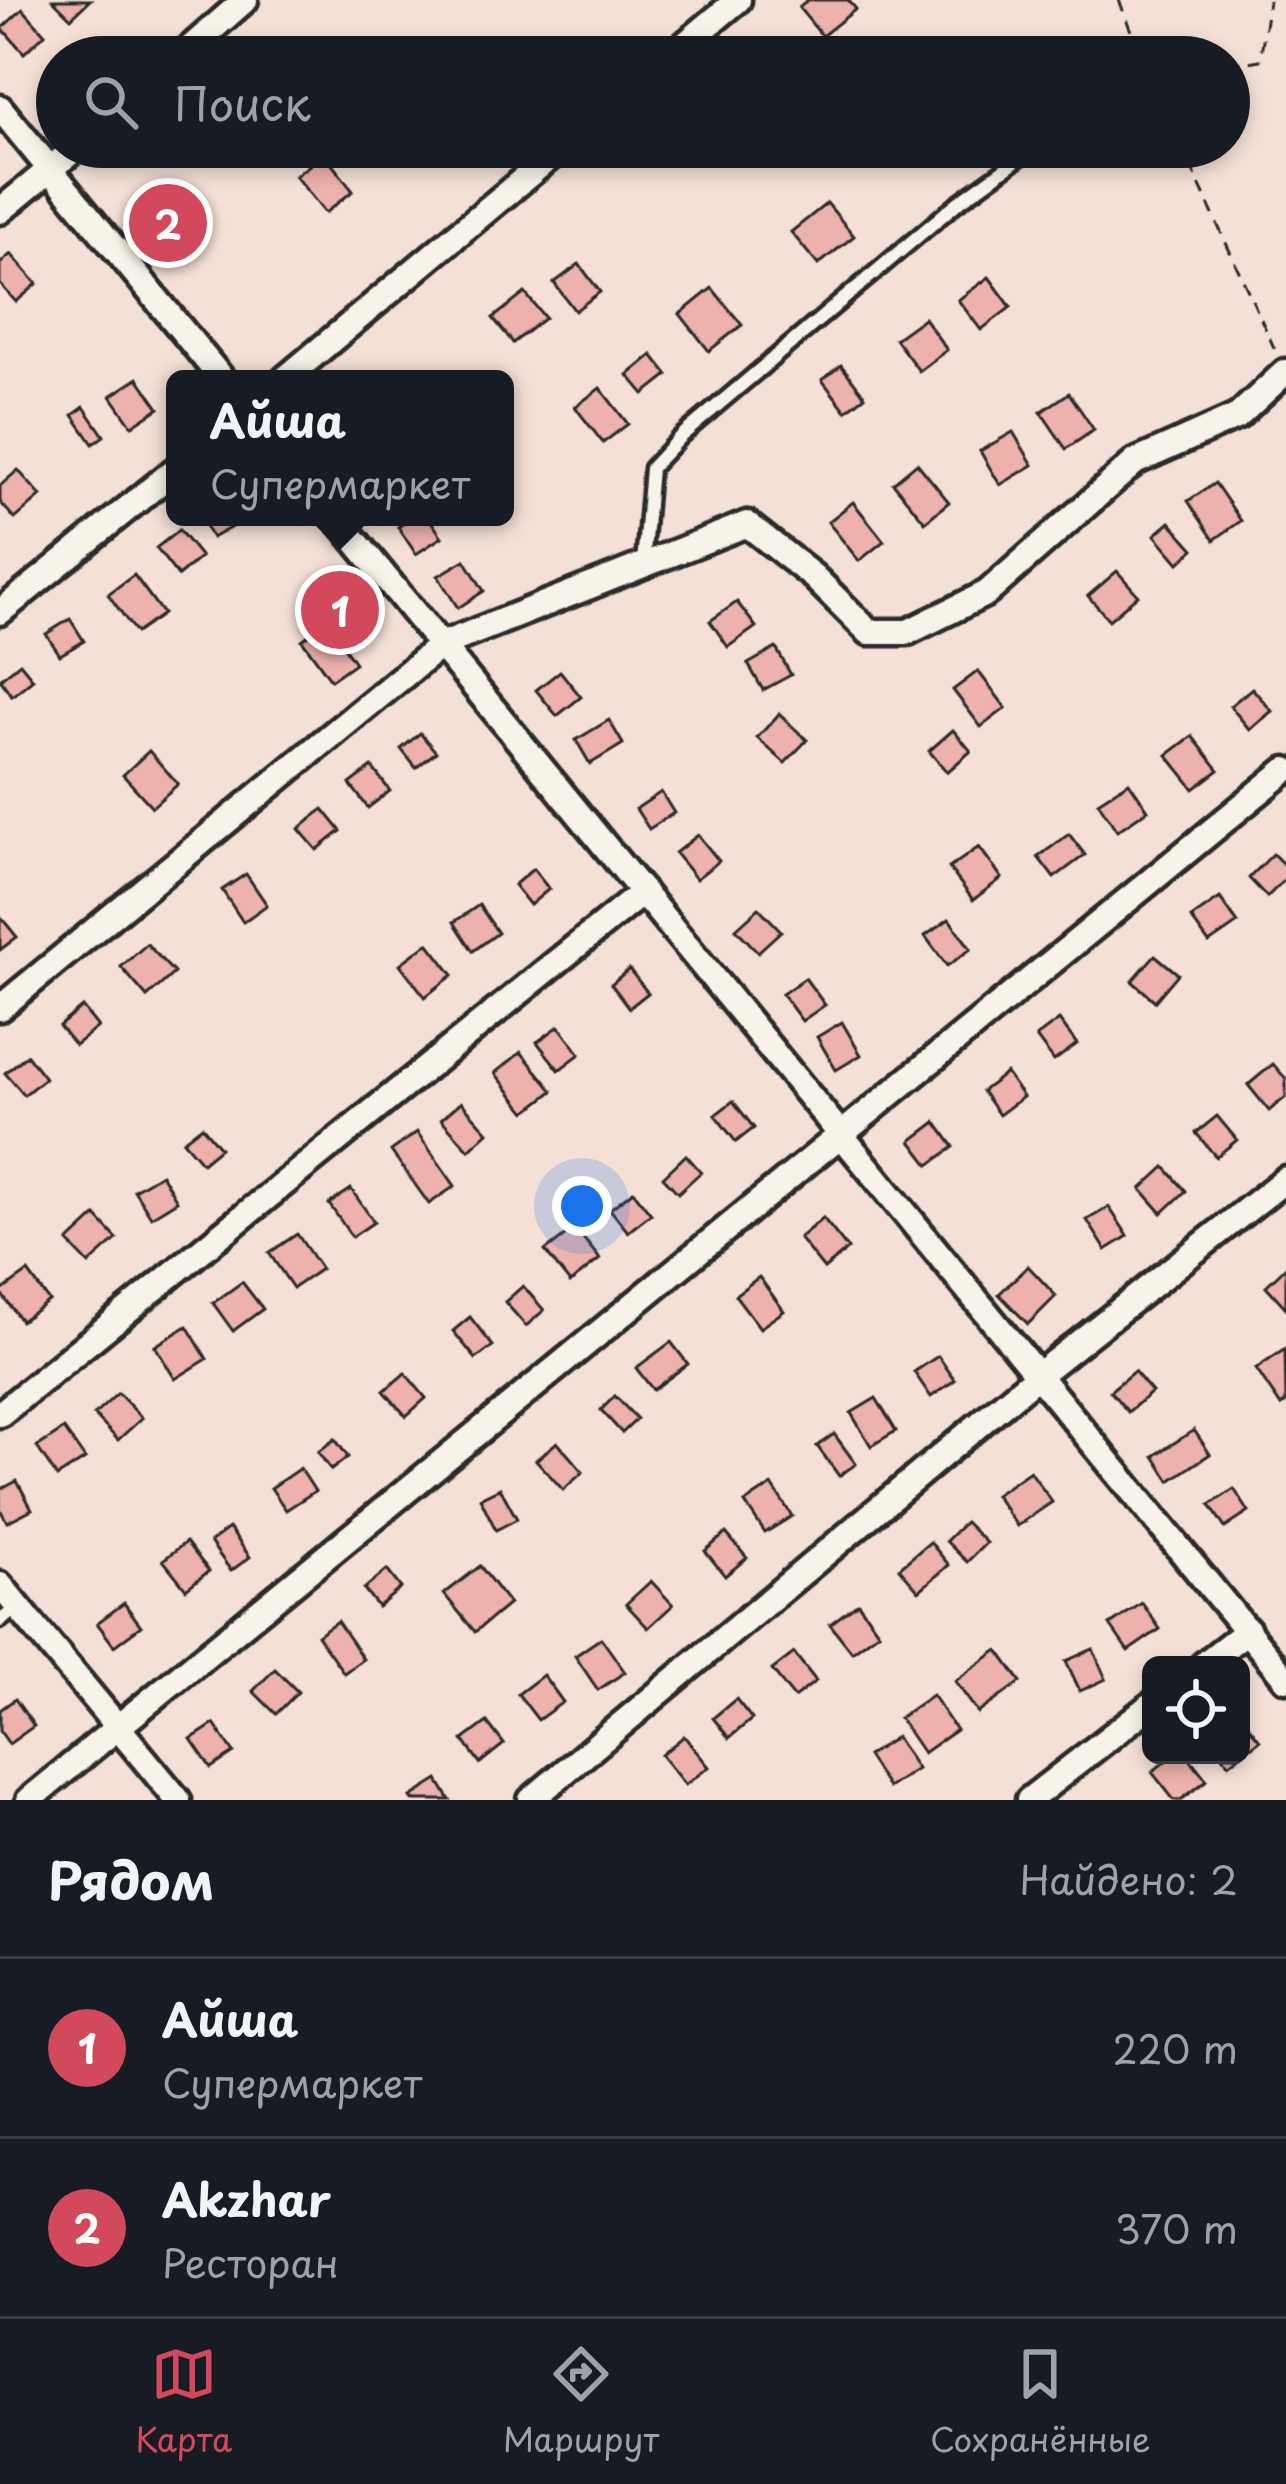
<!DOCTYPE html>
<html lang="ru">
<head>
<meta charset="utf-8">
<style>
	:root { --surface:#171b24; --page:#242831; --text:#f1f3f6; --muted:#9ea1a6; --line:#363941; --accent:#d1495b }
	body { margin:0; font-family:"Playpen Sans",sans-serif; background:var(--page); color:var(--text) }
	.controls { position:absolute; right:36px; bottom:36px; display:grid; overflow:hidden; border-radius:18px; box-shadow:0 6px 18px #0003 }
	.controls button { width:108px; height:108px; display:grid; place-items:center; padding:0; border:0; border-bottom:3px solid var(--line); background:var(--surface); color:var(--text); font:60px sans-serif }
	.you { position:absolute; left:582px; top:1206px; width:42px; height:42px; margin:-30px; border:9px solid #fff; border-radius:50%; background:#1a73e8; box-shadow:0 0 0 18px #1a73e833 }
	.badge { display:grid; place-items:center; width:78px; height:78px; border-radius:50%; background:var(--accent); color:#fff; font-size:39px; font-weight:700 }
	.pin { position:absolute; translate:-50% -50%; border:6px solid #fff; box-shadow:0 3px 12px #0006 }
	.popup { position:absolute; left:166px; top:370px; width:348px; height:156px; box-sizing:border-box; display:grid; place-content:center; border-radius:18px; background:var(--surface); filter:drop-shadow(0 3px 9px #0005); font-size:39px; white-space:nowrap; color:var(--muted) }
	.popup b { font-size:45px; color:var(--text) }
	.popup::after { content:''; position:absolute; left:50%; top:100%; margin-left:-24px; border:24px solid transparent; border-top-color:var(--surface) }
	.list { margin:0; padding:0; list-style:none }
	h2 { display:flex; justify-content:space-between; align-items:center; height:156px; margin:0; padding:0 48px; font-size:51px }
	h2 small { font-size:39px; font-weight:400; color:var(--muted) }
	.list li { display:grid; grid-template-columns:78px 1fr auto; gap:36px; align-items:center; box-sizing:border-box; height:180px; padding:0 48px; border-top:3px solid var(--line) }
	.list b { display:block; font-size:45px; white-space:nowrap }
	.list p { margin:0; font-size:39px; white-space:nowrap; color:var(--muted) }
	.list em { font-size:39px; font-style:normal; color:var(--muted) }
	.icon { flex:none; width:66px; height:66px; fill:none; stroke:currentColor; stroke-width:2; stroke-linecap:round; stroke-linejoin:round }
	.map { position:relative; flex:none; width:1286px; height:1800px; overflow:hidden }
	.search { position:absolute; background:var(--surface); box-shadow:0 6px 18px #0003; left:36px; right:36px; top:36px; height:132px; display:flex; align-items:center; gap:30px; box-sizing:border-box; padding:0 42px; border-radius:66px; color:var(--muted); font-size:45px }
	.sheet { height:516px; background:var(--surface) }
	nav { display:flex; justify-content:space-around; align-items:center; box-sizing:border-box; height:168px; border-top:3px solid var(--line); background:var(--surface); font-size:33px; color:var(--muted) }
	nav a { display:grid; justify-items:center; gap:6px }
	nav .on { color:var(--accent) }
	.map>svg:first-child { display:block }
	.building { fill:#edb2ab; stroke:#2b2b2b; stroke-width:3 }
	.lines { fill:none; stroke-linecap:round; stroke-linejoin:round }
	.lane-casing { stroke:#2b2b2b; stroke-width:21 }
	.street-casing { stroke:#2b2b2b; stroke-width:33 }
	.path { stroke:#2b2b2b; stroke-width:3; stroke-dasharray:12 9; stroke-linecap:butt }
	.lane { stroke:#f7f3e8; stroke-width:12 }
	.street { stroke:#f7f3e8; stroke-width:24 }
</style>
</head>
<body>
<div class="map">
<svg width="1286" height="1800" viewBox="0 0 1286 1800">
	<rect width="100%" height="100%" fill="#f4e0d6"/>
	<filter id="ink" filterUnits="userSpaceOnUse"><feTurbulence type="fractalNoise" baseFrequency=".00833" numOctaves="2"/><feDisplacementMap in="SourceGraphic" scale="24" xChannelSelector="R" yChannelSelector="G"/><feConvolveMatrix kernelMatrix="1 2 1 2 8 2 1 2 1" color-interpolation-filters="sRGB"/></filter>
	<g filter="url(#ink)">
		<g class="building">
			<polygon points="53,0 90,0 71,18"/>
			<polygon points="808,0 848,0 856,9 822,36 799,8"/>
			<polygon points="23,9 45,34 24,53 2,28"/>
			<polygon points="324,154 353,191 325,213 295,176"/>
			<polygon points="176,187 194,212 165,234 147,209"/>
			<polygon points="827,203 854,236 818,265 791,232"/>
			<polygon points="11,254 37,284 16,302 0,284 0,264"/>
			<polygon points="579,264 600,292 575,311 554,283"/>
			<polygon points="989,277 1011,307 981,330 958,300"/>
			<polygon points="712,288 742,325 709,351 680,314"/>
			<polygon points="525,293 545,318 513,343 493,318"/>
			<polygon points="924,318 947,350 919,371 895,339"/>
			<polygon points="652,355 668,375 644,394 628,375"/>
			<polygon points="841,365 865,396 846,411 822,380"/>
			<polygon points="138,378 159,408 132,426 111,396"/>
			<polygon points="600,388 628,424 603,443 575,407"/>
			<polygon points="1069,393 1094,430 1066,449 1041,412"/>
			<polygon points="84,407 104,436 93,444 73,415"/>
			<polygon points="1013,432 1033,465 1000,485 980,451"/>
			<polygon points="917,463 949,502 925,522 893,483"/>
			<polygon points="18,470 41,496 15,519 0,502 0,486"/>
			<polygon points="1215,483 1241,521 1214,540 1188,501"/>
			<polygon points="853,502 884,541 859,561 828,522"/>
			<polygon points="200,517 236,517 239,523 212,538"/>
			<polygon points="413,517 428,517 442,537 416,554 398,527"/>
			<polygon points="1170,522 1194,549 1179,563 1155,535"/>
			<polygon points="179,530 201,557 178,576 156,548"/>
			<polygon points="465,560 484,591 458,608 438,576"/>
			<polygon points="1117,571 1138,595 1109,620 1088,596"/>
			<polygon points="134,575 163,614 136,633 108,594"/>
			<polygon points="737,602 756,627 728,647 710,621"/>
			<polygon points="70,619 84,641 60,655 46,634"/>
			<polygon points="326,622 355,663 331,680 302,640"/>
			<polygon points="776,648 791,675 763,690 748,664"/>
			<polygon points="20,663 33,679 12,696 0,679"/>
			<polygon points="560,671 581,697 557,716 536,690"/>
			<polygon points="978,671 1006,708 981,727 953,690"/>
			<polygon points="1252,688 1272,711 1250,730 1230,706"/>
			<polygon points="779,714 807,740 785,763 757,738"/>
			<polygon points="609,720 623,744 590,764 576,740"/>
			<polygon points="953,730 971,751 947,772 929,751"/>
			<polygon points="420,733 436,752 416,768 401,749"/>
			<polygon points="1192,736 1219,770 1194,789 1167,755"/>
			<polygon points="149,751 178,784 152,807 123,775"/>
			<polygon points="372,767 390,791 368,808 350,784"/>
			<polygon points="1129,782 1148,810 1117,831 1098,802"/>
			<polygon points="661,792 674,813 649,829 636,809"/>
			<polygon points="323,809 341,831 317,850 299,829"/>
			<polygon points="1069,834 1085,855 1054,878 1038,857"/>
			<polygon points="698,835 719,861 696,879 675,853"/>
			<polygon points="979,847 1002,878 973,900 949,868"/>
			<polygon points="1273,854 1286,867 1286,878 1267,897 1249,878"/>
			<polygon points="533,869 549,889 530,905 514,885"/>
			<polygon points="246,874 267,905 243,922 222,890"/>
			<polygon points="1220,898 1238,923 1209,943 1191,918"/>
			<polygon points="479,905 498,933 473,951 454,922"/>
			<polygon points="759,908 781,931 758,952 736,929"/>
			<polygon points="0,916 17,937 0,950"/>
			<polygon points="949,919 971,949 947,966 925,936"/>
			<polygon points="428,943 453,975 425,997 400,964"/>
			<polygon points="147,944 174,973 147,997 121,967"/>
			<polygon points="1155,955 1178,974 1155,1001 1132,981"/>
			<polygon points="629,969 648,993 629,1008 611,984"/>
			<polygon points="805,978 825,1005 802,1021 782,994"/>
			<polygon points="82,1007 98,1027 75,1045 59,1026"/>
			<polygon points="1059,1020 1077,1044 1054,1061 1036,1037"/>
			<polygon points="842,1022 861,1055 836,1070 817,1037"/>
			<polygon points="559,1026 580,1054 559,1070 537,1042"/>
			<polygon points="521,1052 553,1091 526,1112 495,1073"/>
			<polygon points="27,1055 45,1078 24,1095 5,1073"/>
			<polygon points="1273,1064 1286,1079 1286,1097 1269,1111 1248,1085"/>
			<polygon points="1006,1073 1023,1097 999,1115 982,1091"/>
			<polygon points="733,1101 754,1128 736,1142 715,1115"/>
			<polygon points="461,1102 488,1132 469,1150 441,1119"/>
			<polygon points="1217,1116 1237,1140 1216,1157 1196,1133"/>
			<polygon points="936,1122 954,1147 929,1165 911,1141"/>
			<polygon points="202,1126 220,1148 202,1163 183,1141"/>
			<polygon points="417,1132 455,1186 429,1204 391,1151"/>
			<polygon points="686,1155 701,1172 678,1193 663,1177"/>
			<polygon points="1165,1167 1186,1191 1162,1213 1141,1189"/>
			<polygon points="161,1174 177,1201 151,1217 134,1190"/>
			<polygon points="351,1189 374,1222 352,1237 329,1204"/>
			<polygon points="633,1191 651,1214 628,1232 610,1209"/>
			<polygon points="1109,1207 1128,1236 1106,1250 1087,1220"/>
			<polygon points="96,1216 117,1239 89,1264 68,1242"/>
			<polygon points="823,1218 848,1249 824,1269 799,1238"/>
			<polygon points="575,1228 600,1259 570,1283 545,1251"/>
			<polygon points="297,1234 321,1269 293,1288 269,1253"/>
			<polygon points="1028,1266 1056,1296 1028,1324 999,1294"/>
			<polygon points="1286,1267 1286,1308 1266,1286"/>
			<polygon points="28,1272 49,1301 21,1321 0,1292"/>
			<polygon points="759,1277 784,1311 760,1328 735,1295"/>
			<polygon points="242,1282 263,1309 233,1331 213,1303"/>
			<polygon points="523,1286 544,1310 526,1326 505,1302"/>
			<polygon points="470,1317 493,1346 476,1359 453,1331"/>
			<polygon points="187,1326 207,1359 175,1379 155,1346"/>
			<polygon points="671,1342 688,1364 653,1390 636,1368"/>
			<polygon points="1285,1349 1286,1402 1281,1406 1256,1369"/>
			<polygon points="938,1356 955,1380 931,1397 914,1372"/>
			<polygon points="1134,1371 1152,1392 1128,1412 1110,1391"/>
			<polygon points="405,1373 426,1398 406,1416 384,1391"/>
			<polygon points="118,1393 142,1418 118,1440 94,1415"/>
			<polygon points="615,1396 637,1419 622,1433 601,1410"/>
			<polygon points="876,1398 896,1431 871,1446 851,1413"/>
			<polygon points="64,1429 85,1459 57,1477 37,1447"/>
			<polygon points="1194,1430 1210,1454 1170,1481 1154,1456"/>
			<polygon points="834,1434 856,1464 839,1476 817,1446"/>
			<polygon points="335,1439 348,1457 331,1470 318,1452"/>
			<polygon points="557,1442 583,1472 563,1490 536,1460"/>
			<polygon points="300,1468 315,1491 286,1510 271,1488"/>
			<polygon points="1030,1471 1052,1502 1017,1526 995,1495"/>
			<polygon points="17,1481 32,1509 7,1522 0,1509 0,1490"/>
			<polygon points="772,1485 792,1516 765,1533 745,1503"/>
			<polygon points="500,1488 517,1519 496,1530 480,1498"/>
			<polygon points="1234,1489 1249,1512 1225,1528 1210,1505"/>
			<polygon points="965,1522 986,1543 967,1562 946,1541"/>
			<polygon points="229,1528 250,1557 231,1571 210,1542"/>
			<polygon points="726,1533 747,1558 725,1576 705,1551"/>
			<polygon points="186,1542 209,1571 186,1589 163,1560"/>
			<polygon points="930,1542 949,1565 919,1591 899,1568"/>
			<polygon points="480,1566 509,1604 475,1632 444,1594"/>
			<polygon points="387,1570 401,1588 378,1607 364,1589"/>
			<polygon points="651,1581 673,1605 648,1628 626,1604"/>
			<polygon points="124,1603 141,1626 114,1646 97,1623"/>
			<polygon points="858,1603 879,1632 852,1652 830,1624"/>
			<polygon points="1142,1603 1160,1629 1128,1651 1110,1625"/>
			<polygon points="337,1621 363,1659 344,1673 317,1635"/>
			<polygon points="601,1638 625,1672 598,1690 575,1656"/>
			<polygon points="1093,1649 1106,1679 1080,1691 1066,1661"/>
			<polygon points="998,1650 1021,1682 978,1713 955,1681"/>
			<polygon points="794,1653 816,1681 794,1698 772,1670"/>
			<polygon points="275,1669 298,1692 276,1714 253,1691"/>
			<polygon points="543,1675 563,1702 538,1720 518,1694"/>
			<polygon points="932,1695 956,1730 923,1753 899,1718"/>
			<polygon points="15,1699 34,1726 9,1744 0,1731 0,1710"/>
			<polygon points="736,1699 752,1719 729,1738 713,1718"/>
			<polygon points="1241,1716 1260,1740 1229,1764 1222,1755 1241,1755"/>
			<polygon points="487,1722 504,1744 480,1763 463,1740"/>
			<polygon points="214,1724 234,1753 211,1768 191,1739"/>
			<polygon points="684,1736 709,1767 685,1785 661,1755"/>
			<polygon points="896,1737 917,1769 888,1788 867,1756"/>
			<polygon points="1173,1755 1187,1755 1207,1780 1181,1800 1174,1800 1152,1772"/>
			<polygon points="438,1780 450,1800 413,1800 411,1797"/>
		</g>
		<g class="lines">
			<g class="lane-casing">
				<g id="lane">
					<polyline points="643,564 651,468 680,437 956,204 1035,147"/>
					<polyline points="0,1621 18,1607"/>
				</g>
			</g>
			<g class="street-casing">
				<g id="street">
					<polyline points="180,57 245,0"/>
					<polyline points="670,57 738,0"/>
					<polyline points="0,108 222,379"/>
					<polyline points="0,211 77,147"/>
					<polyline points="285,379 562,147"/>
					<polyline points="336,517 1286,1679"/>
					<polyline points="0,612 175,470"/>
					<polyline points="0,1008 441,645 747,524 814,577 869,632 908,632 987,593 1135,462 1238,416 1285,372"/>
					<polyline points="0,1414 643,892"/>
					<polyline points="0,1585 178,1800"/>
					<polyline points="1203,1665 1248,1630"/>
					<polyline points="29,1800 1286,770"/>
					<polyline points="531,1800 1038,1375 1286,1179"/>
					<polyline points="1029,1800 1151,1705"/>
				</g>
			</g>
			<g class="path">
				<polyline points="1119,0 1141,57"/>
				<polyline points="1164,57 1200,36 1219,57"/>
				<polyline points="1229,65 1260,60 1269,0"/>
				<polyline points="1182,147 1276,352"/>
			</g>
			<use href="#lane" class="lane"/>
			<use href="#street" class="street"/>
		</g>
	</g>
</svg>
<div class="controls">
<button><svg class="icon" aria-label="locate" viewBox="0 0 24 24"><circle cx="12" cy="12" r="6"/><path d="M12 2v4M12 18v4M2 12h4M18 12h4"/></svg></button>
</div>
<div class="you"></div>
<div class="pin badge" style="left:340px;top:610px">1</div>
<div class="popup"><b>Айша</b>Супермаркет</div>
<div class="pin badge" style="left:168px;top:223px">2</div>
<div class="search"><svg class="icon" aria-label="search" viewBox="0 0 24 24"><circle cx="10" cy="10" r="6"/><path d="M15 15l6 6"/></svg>Поиск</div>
</div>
<section class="sheet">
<h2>Рядом<small>Найдено: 2</small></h2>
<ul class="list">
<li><span class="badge">1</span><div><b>Айша</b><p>Супермаркет</p></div><em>220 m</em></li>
<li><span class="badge">2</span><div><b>Akzhar</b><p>Ресторан</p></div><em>370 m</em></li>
</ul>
</section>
<nav>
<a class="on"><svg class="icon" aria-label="map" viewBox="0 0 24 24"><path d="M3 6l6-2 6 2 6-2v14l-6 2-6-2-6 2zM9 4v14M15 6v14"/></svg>Карта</a>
<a><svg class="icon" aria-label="directions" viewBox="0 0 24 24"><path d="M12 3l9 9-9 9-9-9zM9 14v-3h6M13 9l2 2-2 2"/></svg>Маршрут</a>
<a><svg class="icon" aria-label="saved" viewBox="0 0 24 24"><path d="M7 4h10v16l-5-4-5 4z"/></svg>Сохранённые</a>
</nav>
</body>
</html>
